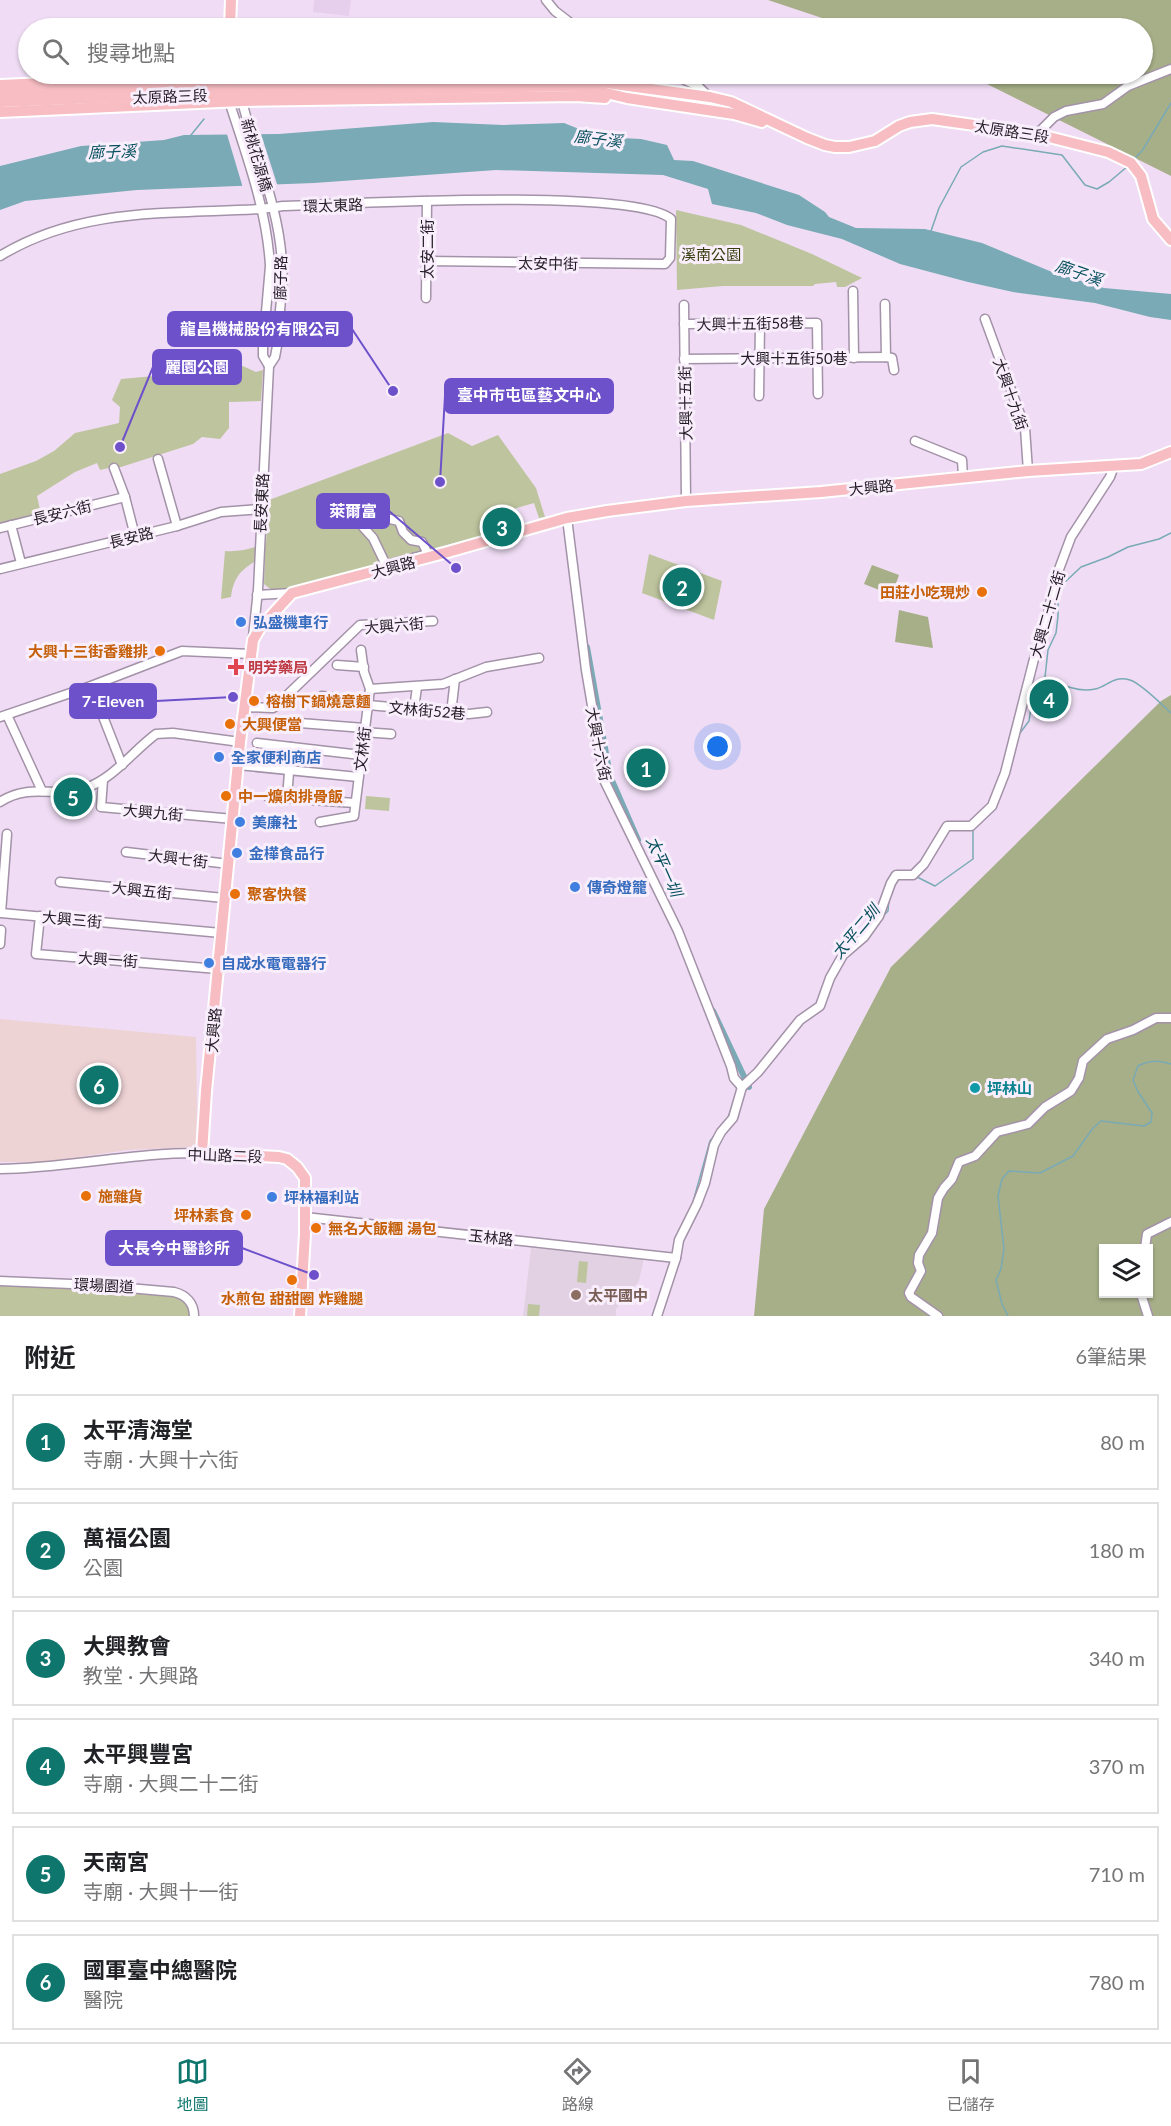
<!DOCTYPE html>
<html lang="zh-TW">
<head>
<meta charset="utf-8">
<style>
	:root { --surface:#fff; --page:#f6f6f6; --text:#202124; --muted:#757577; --line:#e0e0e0; --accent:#0f766e }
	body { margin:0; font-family:Lato,"Noto Sans TC",sans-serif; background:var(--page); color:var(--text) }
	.controls { position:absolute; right:18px; bottom:18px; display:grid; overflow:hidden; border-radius:0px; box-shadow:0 2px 4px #0004 }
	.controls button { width:54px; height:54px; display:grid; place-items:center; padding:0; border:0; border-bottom:2px solid var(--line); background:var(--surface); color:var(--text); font:30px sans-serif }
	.you { position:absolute; left:718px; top:747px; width:21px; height:21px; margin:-15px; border:4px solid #fff; border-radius:50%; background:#1a73e8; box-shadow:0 0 0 9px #1a73e833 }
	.badge { display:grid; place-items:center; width:39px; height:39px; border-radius:50%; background:var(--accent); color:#fff; font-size:20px; font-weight:700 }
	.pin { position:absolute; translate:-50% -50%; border:3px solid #fff; box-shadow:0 2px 6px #0006 }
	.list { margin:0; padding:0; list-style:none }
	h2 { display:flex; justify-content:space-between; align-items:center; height:78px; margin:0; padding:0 24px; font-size:26px }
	h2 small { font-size:20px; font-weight:400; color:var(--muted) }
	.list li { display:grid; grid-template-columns:39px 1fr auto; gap:18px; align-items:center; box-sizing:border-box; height:96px; margin:0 12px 12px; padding:0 12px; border:2px solid var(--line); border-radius:0px }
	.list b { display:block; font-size:22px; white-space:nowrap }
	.list p { margin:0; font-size:20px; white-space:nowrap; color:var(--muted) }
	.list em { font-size:20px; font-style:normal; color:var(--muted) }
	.icon { flex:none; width:33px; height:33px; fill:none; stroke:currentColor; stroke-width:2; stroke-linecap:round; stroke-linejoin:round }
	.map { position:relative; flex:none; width:1171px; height:1316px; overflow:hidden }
	.search { position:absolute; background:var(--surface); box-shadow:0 2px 4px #0004; left:18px; right:18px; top:18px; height:66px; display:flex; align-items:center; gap:15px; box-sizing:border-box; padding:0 21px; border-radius:33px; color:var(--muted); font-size:22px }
	.sheet { height:726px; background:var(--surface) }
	nav { display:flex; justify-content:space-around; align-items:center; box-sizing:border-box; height:84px; border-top:2px solid var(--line); background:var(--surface); font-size:16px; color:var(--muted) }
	nav a { display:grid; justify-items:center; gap:3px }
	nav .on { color:var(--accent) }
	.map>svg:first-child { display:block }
	.built { fill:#e6cfed }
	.education { fill:#e2d1e2 }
	.medical { fill:#eed3d5 }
	.green { fill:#bec59e }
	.forest { fill:#a7af88; fill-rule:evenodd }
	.water { fill:#79aab5 }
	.pier { fill:#f0ddf5 }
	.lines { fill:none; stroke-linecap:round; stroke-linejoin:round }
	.stream { stroke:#79aab5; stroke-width:1.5 }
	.canal { stroke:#79aab5; stroke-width:6 }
	.minor-casing { stroke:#a392a8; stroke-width:11 }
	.major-casing { stroke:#fff; stroke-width:14 }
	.minor { stroke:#fff; stroke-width:8 }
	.major { stroke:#f7bdc3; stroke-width:10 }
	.food-dot { fill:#e8710a; stroke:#f9eefc; stroke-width:2 }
	.shop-dot { fill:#3f7fe0; stroke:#f9eefc; stroke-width:2 }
	.health-dot { fill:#e0444e; stroke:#f9eefc; stroke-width:2 }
	.culture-dot { fill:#0f9aa8; stroke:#f9eefc; stroke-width:2 }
	.education-dot { fill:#8d6e63; stroke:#f9eefc; stroke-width:2 }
	.labels { text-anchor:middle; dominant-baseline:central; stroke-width:6; stroke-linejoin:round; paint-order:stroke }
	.street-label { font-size:15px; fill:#221c24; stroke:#f9eefc }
	.park-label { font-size:15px; fill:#353b0b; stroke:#f9eefc }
	.food-label { font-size:15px; font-weight:bold; fill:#c56008; stroke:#f9eefc; text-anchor:start }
	.shop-label { font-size:15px; font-weight:bold; fill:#366cbe; stroke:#f9eefc; text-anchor:start }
	.health-label { font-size:15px; font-weight:bold; fill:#be3a42; stroke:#f9eefc; text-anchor:start }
	.culture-label { font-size:15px; font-weight:bold; fill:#0d838f; stroke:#f9eefc; text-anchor:start }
	.education-label { font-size:15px; font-weight:bold; fill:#785e54; stroke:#f9eefc; text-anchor:start }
	.water-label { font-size:16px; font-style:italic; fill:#07515e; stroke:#f9eefc }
	.leader { fill:none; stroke:#6d51cb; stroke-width:2 }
	.callout-dot { fill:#6d51cb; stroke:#f9eefc; stroke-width:2 }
	.callout { fill:#6d51cb; stroke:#6d51cb; stroke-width:2 }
	.callout-label { font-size:16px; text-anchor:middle; font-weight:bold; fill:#fff }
</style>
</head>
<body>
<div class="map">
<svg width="1171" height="1316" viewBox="0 0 1171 1316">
	<rect width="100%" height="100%" fill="#f0ddf5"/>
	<polygon class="built" points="314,0 351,0 349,16 313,12"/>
	<polygon class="education" points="531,1248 644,1258 639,1281 616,1309 616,1316 523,1316"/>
	<polygon class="medical" points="0,1019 196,1037 197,1111 196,1147 127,1150 46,1162 0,1162"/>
	<g class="green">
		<polygon points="676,210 741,225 812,254 862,278 845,287 837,287 836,282 815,284 813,286 723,286 677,290"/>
		<polygon points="236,363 256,372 263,370 261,401 229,402 229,428 220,439 202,437 193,444 121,467 113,467 100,470 97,463 75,472 37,496 41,514 0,525 0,474 36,461 54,451 75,433 119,423 120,407 112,400 121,379 220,370"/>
		<path d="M448 433 472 446 498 435 536 488 545 517 539 518 534 503 503 512 488 521 491 533 274 592 264 584 265 556C245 567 234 573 231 597L221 599 225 551C240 552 252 549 266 543L269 500Z"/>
		<polygon points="649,554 722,581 714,620 642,593"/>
		<polygon points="366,796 390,798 389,811 365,809"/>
		<polygon points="579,1261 588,1262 586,1283 577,1282"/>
		<path d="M0 1283 179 1297C185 1303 191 1307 190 1316H0Z"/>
		<polygon points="528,1304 540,1305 539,1316 527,1316"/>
	</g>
	<g class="forest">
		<polygon points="768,0 1171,0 1171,176 967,74 1142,74 1142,28 852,28"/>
		<polygon points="872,565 899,575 892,595 864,584"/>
		<polygon points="899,610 928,617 933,648 895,642"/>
		<path d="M1171 695V1316H754L764 1209 891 967 1161 701ZM1104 1248H1148V1294H1104Z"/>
	</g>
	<polygon class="water" points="433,122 503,125 564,123 599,137 641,139 667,145 674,160 693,161 799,195 825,212 829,217 856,228 925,229 982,243 1052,272 1104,288 1171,294 1171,320 1150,317 1095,303 1013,292 968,282 900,264 842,239 787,225 756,213 712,204 708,189 663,175 496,170 314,183 137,190 25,201 0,210 0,166 81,146 164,140 184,135 279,134"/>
	<polygon class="pier" points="226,131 260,131 278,187 243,188"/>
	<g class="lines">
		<g class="stream">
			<polyline points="191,135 204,119"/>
			<polyline points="1133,160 1142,151 1171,103"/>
			<polyline points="931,231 939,208 961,167 983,152 1002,146 1062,155 1085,185 1097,189 1109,182 1128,166"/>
			<path d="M1045 677C1060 684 1078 693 1095 689 1107 687 1113 675 1130 680 1142 684 1161 704 1171 713"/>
			<polyline points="1020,733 1029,721 1033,693 1045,677 1048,650 1056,633 1058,616 1058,592 1065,582 1081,567 1108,557 1128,547 1159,539 1171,533"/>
			<polyline points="917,877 935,886 973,859 973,828"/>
			<polyline points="883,916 888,911 889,899"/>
			<polyline points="728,1118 734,1100"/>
			<polyline points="693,1202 710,1141 714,1136"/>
			<path d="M1008 1316 1002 1304 996 1280 1001 1269 1004 1249 998 1196 1002 1179 1009 1171 1040 1173 1073 1156 1093 1128 1101 1121 1144 1126 1151 1122 1152 1113 1137 1090 1133 1080 1138 1066C1150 1060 1158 1060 1171 1064"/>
		</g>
		<g class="canal">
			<polyline points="587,647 610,776 638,840"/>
			<polyline points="713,1011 749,1087"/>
		</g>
		<g class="minor-casing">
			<g id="minor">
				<polyline points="546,0 555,11 577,28"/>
				<polyline points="672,74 698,86 709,97"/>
				<polyline points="628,90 635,74"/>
				<path d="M229 101C246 154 267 210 270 266L263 346V356L269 366"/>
				<path d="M242 101C255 154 279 207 282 263 284 290 278 319 277 346L275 357 269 366"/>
				<polyline points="1037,134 1054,117 1066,111 1103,104 1128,86 1171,69"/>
				<path d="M0 256C80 207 170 214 261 209L283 206C345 204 634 187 671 219L670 258 665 264 427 261"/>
				<polyline points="853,291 854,358"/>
				<polyline points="426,298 427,201"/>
				<polyline points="885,304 886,357"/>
				<polyline points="684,305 686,501"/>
				<polyline points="985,319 1025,428 1028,471"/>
				<polyline points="684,324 817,323 818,394"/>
				<polyline points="684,359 886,357 892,358 894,370"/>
				<polyline points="759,396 760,323"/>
				<polyline points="915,441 962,460 963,477"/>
				<polyline points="158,459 177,526"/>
				<polyline points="114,468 125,497 135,536"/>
				<polygon points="376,516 399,521 403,532 411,540 422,542 428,554 386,565 373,538 363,527 372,523"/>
				<polyline points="567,518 586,670 605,782 678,931 731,1066 734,1078 742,1087"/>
				<polyline points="11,525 21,563"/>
				<polyline points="0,528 125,497"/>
				<polyline points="0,569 177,526 221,512 261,509"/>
				<polyline points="257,595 292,593"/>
				<polyline points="253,637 258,590 269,366"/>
				<polyline points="337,665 364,667"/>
				<polyline points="91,686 122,765"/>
				<polyline points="370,689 443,684 486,667 539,658"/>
				<polyline points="322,696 368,701"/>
				<polyline points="368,705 469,714 487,712"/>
				<polyline points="244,707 273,708 277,705 360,625 433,621"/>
				<polyline points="414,709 417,687"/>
				<polyline points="451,713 455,679"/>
				<polyline points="7,715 42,791"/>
				<polyline points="0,717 91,686 182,651 251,654"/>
				<polyline points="300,723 364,728"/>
				<polyline points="363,732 391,734"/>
				<polyline points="257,743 361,755"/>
				<polyline points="238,765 358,777"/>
				<polyline points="103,780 101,807 233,819"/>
				<polyline points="268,797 355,803"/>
				<polyline points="287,798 291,747"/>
				<path d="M0 802C31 782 56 799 86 788 115 777 132 752 156 734L173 733 240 742"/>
				<polyline points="320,822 354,816 370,689 364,672 361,650"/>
				<polyline points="7,834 1,913 221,933"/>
				<polyline points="126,852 229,864"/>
				<polyline points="60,882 224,898"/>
				<polyline points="40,916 36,954 218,969"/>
				<polyline points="0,944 1,930"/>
				<polyline points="742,1087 758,1072 800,1020 820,1006 830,978 843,955 864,937 879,916 891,883 896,875 913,875 924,864 947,826 971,826 992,806 1005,773 1034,659 1046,624 1055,580 1071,537 1110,477 1114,466"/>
				<path d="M0 1169C68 1168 135 1152 202 1153"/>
				<polyline points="305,1217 676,1258"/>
				<polyline points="1145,1248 1147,1234 1171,1222"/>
				<path d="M0 1281 95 1285 174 1292C186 1295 194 1303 194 1316"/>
				<polyline points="1141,1294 1148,1316"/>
				<polyline points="657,1316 676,1258 679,1240 697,1204 705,1183 714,1145 721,1132 733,1118 742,1087"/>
				<polyline points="938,1316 911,1297 909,1293 921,1271 918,1263 919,1255 932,1233 938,1198 944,1188 952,1179 959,1162 975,1156 997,1132 1028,1124 1045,1107 1071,1091 1079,1078 1083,1061 1107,1039 1133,1030 1156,1018 1171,1018"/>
			</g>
		</g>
		<g class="major-casing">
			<g id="major">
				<polyline points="230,28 231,0"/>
				<polyline points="602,74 611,75 624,83"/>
				<polyline points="0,85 238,75 395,74"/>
				<polyline points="0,94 239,83 577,79 710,97 731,102 807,138 825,145 835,147 849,147 875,141 899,126 910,122 932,119 1037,134 1108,152 1131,163 1141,176 1153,219 1171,240"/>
				<polyline points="0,102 240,92 577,86 627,98 734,114 762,122"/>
				<polyline points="0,112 242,101 576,96 605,98"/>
				<polyline points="300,1316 305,1234 305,1178 297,1167 287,1159 279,1157 202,1153 206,1091 240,742 253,640 260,628 292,593 448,552 567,518 607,511 686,501 821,492 1028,471 1141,464 1171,452"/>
			</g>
		</g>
		<use href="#minor" class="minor"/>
		<use href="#major" class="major"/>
	</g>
	<g class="food-dot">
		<circle cx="982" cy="592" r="6"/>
		<circle cx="160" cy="651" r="6"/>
		<circle cx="254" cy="701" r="6"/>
		<circle cx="230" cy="724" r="6"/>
		<circle cx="226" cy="796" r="6"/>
		<circle cx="235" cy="894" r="6"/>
		<circle cx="86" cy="1196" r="6"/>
		<circle cx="246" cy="1215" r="6"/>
		<circle cx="316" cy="1228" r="6"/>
		<circle cx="292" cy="1280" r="6"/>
	</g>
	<g class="shop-dot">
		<circle cx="241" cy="622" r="6"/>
		<circle cx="219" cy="757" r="6"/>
		<circle cx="240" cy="822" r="6"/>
		<circle cx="237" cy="853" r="6"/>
		<circle cx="575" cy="887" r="6"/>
		<circle cx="209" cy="963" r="6"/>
		<circle cx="272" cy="1197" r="6"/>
	</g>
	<path class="health-dot" d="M233 658h6v6h6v6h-6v6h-6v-6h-6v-6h6z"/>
	<circle class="culture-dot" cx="975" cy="1088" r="6"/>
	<circle class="education-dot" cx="576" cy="1295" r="6"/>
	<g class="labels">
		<g class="street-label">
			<text transform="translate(170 96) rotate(-2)">太原路三段</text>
			<text transform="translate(1012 131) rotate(9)">太原路三段</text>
			<text transform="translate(257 155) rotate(74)">新桃花源橋</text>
			<text transform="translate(333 205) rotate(-2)">環太東路</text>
			<text transform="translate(427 249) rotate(-90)">太安二街</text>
			<text transform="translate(548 263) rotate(1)">太安中街</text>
			<text transform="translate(280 278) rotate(-89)">廍子路</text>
			<text transform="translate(750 323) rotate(-1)">大興十五街58巷</text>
			<text x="794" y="358">大興十五街50巷</text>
			<text transform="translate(1011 394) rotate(71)">大興十九街</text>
			<text transform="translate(685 403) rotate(-91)">大興十五街</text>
			<text transform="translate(871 487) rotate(-6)">大興路</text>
			<text transform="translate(261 503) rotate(-87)">長安東路</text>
			<text transform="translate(62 512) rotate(-14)">長安六街</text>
			<text transform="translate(131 537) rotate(-14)">長安路</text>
			<text transform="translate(393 567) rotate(-15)">大興路</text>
			<text transform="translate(1047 614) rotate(-74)">大興二十二街</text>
			<text transform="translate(394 625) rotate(-5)">大興六街</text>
			<text transform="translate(427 710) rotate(5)">文林街52巷</text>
			<text transform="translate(599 744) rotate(79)">大興十六街</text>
			<text transform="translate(362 749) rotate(-83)">文林街</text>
			<text transform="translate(153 812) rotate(5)">大興九街</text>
			<text transform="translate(178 858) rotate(7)">大興七街</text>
			<text transform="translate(142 890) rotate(6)">大興五街</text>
			<text transform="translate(72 919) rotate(5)">大興三街</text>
			<text transform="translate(108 959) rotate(4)">大興一街</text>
			<text transform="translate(213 1030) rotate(-85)">大興路</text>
			<text transform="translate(225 1155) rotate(2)">中山路二段</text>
			<text transform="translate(491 1237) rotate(6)">玉林路</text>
			<text transform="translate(104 1285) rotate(3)">環場園道</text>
		</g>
		<g class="park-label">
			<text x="711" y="254">溪南公園</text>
		</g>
		<g class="food-label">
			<text x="970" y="592" text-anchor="end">田莊小吃現炒</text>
			<text x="148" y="651" text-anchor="end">大興十三街香雞排</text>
			<text x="266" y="701">榕樹下鍋燒意麵</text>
			<text x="242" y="724">大興便當</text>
			<text x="238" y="796">中一爌肉排骨飯</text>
			<text x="247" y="894">聚客快餐</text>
			<text x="98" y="1196">施雜貨</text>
			<text x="234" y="1215" text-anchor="end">坪林素食</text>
			<text x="328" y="1228">無名大飯糰 湯包</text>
			<text x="292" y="1298" text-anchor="middle">水煎包 甜甜圈 炸雞腿</text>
		</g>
		<g class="shop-label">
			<text x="253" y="622">弘盛機車行</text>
			<text x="231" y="757">全家便利商店</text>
			<text x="252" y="822">美廉社</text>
			<text x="249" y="853">金樺食品行</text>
			<text x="587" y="887">傳奇燈籠</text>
			<text x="221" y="963">自成水電電器行</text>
			<text x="284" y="1197">坪林福利站</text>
		</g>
		<g class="health-label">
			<text x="248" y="667">明芳藥局</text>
		</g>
		<g class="culture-label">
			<text x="987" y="1088">坪林山</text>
		</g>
		<g class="education-label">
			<text x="588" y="1295">太平國中</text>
		</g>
		<g class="water-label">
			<text transform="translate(598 138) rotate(7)">廍子溪</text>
			<text transform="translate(112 151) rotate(-2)">廍子溪</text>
			<text transform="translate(1079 272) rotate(19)">廍子溪</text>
			<text transform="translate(665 866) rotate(66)">太平一圳</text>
			<text transform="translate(855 931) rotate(-50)">太平二圳</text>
		</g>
	</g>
	<path class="leader" d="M393 391L352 329M120 447L153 367M440 482L445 396M456 568L389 511M233 697L156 701M314 1275L242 1248"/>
	<g class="callout-dot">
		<circle cx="393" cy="391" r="6"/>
		<circle cx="120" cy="447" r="6"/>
		<circle cx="440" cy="482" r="6"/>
		<circle cx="456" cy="568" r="6"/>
		<circle cx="233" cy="697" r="6"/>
		<circle cx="314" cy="1275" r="6"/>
	</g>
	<g class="callout">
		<rect x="168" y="312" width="184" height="34" rx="6"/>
		<rect x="153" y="350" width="88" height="34" rx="6"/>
		<rect x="445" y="379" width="168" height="34" rx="6"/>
		<rect x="317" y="494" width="72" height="34" rx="6"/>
		<rect x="70" y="684" width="86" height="34" rx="6"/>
		<rect x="106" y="1231" width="136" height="34" rx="6"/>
	</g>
	<g class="callout-label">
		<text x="260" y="335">龍昌機械股份有限公司</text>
		<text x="197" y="373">麗園公園</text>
		<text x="529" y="401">臺中市屯區藝文中心</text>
		<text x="353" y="517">萊爾富</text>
		<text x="113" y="707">7-Eleven</text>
		<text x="174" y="1254">大長今中醫診所</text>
	</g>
</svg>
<div class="controls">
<button><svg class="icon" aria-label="layers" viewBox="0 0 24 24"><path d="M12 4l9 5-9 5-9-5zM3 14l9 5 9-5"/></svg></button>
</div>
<div class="you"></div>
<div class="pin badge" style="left:646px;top:768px">1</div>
<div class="pin badge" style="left:682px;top:587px">2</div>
<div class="pin badge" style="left:502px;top:527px">3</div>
<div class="pin badge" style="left:1049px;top:699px">4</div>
<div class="pin badge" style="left:73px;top:797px">5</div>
<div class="pin badge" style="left:99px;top:1085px">6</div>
<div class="search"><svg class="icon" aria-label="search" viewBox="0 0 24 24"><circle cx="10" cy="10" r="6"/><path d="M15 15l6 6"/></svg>搜尋地點</div>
</div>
<section class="sheet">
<h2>附近<small>6筆結果</small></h2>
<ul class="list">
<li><span class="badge">1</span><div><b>太平清海堂</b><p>寺廟 · 大興十六街</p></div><em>80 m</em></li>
<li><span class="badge">2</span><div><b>萬福公園</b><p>公園</p></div><em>180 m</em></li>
<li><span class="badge">3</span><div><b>大興教會</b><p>教堂 · 大興路</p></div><em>340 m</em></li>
<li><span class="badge">4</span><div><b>太平興豐宮</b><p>寺廟 · 大興二十二街</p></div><em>370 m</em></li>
<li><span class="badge">5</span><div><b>天南宮</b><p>寺廟 · 大興十一街</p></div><em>710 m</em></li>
<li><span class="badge">6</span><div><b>國軍臺中總醫院</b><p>醫院</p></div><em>780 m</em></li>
</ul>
</section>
<nav>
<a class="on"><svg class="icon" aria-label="map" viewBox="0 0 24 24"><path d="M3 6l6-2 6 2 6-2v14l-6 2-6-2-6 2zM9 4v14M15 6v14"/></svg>地圖</a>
<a><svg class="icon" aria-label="directions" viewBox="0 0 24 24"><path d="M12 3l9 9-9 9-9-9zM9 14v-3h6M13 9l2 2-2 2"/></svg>路線</a>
<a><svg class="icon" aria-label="saved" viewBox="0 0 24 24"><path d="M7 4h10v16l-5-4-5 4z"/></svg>已儲存</a>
</nav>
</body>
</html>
